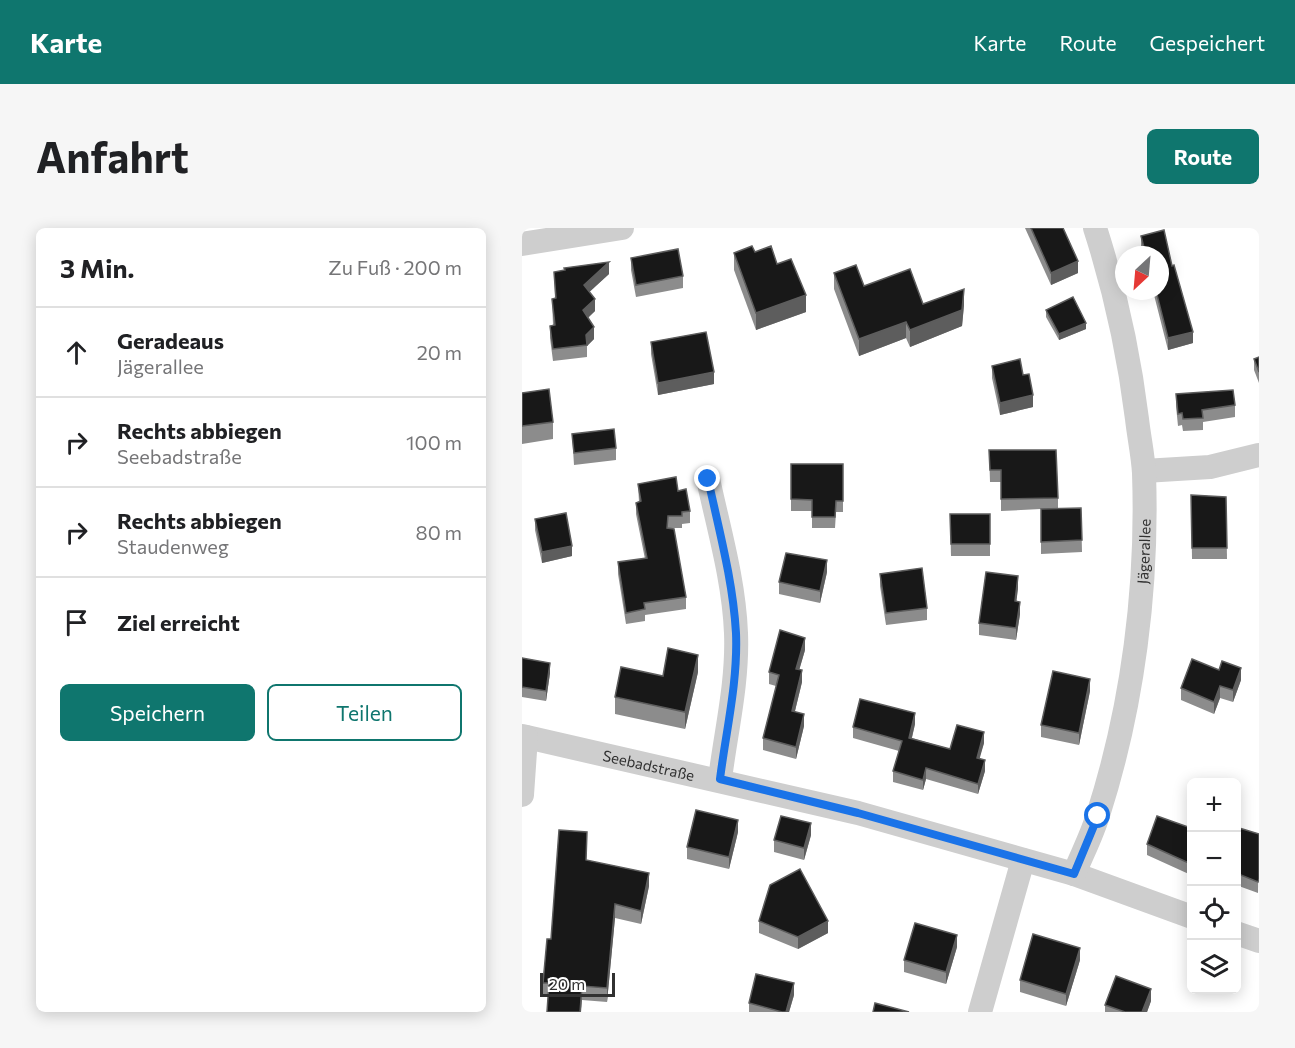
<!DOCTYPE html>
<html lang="de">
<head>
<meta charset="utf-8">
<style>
	:root { --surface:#fff; --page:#f6f6f6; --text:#202124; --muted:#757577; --line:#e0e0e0; --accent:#0f766e }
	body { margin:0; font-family:Commissioner,sans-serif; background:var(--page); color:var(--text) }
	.controls { position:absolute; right:18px; bottom:18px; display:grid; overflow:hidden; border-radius:9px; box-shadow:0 3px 15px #0003 }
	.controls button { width:54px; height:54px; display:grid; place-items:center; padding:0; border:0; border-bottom:2px solid var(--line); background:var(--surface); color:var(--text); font:30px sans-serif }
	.compass { position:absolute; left:593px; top:18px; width:54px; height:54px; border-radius:50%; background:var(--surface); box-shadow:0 3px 15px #0003; rotate:206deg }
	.scale { position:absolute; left:18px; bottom:15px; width:75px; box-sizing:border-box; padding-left:6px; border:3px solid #313131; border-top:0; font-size:16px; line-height:21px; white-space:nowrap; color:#313131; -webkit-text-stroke:4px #fff; paint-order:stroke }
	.stop { position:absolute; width:18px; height:18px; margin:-14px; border:4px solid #1a73e8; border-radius:50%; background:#fff }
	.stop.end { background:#1a73e8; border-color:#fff; box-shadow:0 2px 6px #0008 }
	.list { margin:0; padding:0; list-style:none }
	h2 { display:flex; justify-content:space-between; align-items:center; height:78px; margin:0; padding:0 24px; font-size:26px }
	h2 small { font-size:20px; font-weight:400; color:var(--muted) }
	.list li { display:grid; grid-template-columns:39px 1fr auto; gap:18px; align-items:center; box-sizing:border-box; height:90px; padding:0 24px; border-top:2px solid var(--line) }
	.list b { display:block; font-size:22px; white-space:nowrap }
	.list p { margin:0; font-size:20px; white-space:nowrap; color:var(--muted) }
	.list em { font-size:20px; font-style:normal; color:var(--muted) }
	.actions { display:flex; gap:12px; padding:18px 24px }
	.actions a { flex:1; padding:14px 0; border:2px solid var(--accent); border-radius:9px; text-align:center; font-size:21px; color:var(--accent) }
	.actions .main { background:var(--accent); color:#fff }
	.icon { flex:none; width:33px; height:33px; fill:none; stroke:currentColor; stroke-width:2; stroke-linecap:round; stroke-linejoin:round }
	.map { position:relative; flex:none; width:737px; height:784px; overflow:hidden; border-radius:9px }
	header { display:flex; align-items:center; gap:36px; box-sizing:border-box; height:84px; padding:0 30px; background:var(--accent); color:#fff }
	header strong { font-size:28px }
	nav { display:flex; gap:33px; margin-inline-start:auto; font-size:21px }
	.intro { display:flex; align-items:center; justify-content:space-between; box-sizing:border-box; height:144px; padding:0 36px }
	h1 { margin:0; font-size:42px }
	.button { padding:15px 27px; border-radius:9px; background:var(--accent); color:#fff; font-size:21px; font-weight:700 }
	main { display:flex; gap:36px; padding:0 36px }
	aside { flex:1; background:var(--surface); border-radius:9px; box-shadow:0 3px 15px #0003 }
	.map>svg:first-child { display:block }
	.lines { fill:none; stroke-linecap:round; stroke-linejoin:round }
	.minor { stroke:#cecece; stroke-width:24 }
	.wall { fill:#8c8c8c }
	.shaded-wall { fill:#5d5d5d }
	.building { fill:#181818; stroke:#5d5d5d; stroke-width:1.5 }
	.route { stroke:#1a73e8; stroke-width:8 }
	.labels { text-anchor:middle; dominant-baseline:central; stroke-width:6; stroke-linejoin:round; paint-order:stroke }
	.street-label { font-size:15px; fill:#313131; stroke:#fff }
</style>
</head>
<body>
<header>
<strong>Karte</strong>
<nav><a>Karte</a><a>Route</a><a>Gespeichert</a></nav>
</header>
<div class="intro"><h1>Anfahrt</h1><a class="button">Route</a></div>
<main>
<aside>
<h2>3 Min.<small>Zu Fuß · 200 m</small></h2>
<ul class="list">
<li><svg class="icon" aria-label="ahead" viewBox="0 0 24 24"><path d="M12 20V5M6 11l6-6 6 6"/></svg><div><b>Geradeaus</b><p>Jägerallee</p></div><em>20 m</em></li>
<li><svg class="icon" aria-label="right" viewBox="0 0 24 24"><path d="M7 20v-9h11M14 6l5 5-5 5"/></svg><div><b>Rechts abbiegen</b><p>Seebadstraße</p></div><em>100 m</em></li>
<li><svg class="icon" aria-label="right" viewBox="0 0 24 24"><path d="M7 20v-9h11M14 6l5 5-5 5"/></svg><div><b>Rechts abbiegen</b><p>Staudenweg</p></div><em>80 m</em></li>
<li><svg class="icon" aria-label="arrive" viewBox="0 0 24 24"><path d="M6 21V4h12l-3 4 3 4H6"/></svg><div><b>Ziel erreicht</b></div></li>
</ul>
<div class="actions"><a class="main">Speichern</a><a>Teilen</a></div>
</aside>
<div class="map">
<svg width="737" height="784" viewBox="0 0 737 784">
	<rect width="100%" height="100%" fill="#fff"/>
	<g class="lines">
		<g class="minor">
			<polyline points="0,16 100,0"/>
			<polyline points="622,243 688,239 737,227"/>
			<path d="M186 251C197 302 212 353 214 405 216 454 204 503 198 551"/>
			<path id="s1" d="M0 508 336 585 552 646 670 689"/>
			<polyline points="0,567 4,509"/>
			<path id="s2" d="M552 646C560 626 570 607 576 587 611 478 626 359 622 245 621 227 617 209 615 191 607 126 593 62 573 0"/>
			<polyline points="714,705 737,713"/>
			<polyline points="458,784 501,632"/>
		</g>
	</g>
	<g class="wall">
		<polygon points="503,0 541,0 556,45 529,57"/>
		<polygon points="619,8 650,38 671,115 646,122 631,63 638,63 638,27 621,27 619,19"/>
		<polygon points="233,24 255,36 284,84 234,102 212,42 212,25"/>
		<polygon points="109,30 161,48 161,60 114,69 109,42"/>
		<polygon points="32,44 87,46 67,64 73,83 66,90 72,111 65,118 65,129 31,133 28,110 28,98 31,97 30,71 33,71"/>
		<polygon points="312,45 342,58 401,76 442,77 440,98 388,119 384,110 337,128 312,61"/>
		<polygon points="524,82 564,101 537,112 524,89"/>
		<polygon points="129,114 192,156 136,167 129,126"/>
		<polygon points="737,129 737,155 732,142 732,131"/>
		<polygon points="470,138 501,147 511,179 478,187 470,150"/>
		<polygon points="0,165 31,194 31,211 0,216"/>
		<polygon points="654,166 713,177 713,189 681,194 681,202 661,203 660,197 656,198 654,178"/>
		<polygon points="50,206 94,220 94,232 52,237"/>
		<polygon points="467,222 536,270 536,281 559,280 560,324 519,326 519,281 479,283 479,254 468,254"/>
		<polygon points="269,236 321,236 321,284 314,284 313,300 290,300 290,283 269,283"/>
		<polygon points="116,256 156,263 168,283 168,295 160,296 160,300 146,300 164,369 164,381 123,387 123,393 104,396 96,346 96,334 123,331 114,286 114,275 117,274"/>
		<polygon points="669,267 704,269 705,331 670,331"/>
		<polygon points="428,286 468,286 468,328 429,328"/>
		<polygon points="13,291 50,328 20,335 13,302"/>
		<polygon points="305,344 298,375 257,366 257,354"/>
		<polygon points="358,346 405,380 405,392 364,397 358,358"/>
		<polygon points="496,360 494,374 498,386 494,412 457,407 457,395"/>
		<polygon points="283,422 277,442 280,454 273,483 282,498 274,531 241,522 241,510 254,458 247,456 247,444"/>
		<polygon points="0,430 28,445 24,473 0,469"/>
		<polygon points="176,444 163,501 93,486 93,469 141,448"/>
		<polygon points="719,452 711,474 698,470 692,486 659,472 659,460"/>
		<polygon points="568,463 557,517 519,509 519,497"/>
		<polygon points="393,496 390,510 428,521 462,515 457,530 463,543 456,566 404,551 401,562 371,554 371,543 377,523 331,510 331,499"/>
		<polygon points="714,599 737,606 736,665 714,657"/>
		<polygon points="669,600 669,647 625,627 625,616"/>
		<polygon points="216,604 207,641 165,631 165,619"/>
		<polygon points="289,607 282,632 252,624 252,612"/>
		<polygon points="65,618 64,632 127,658 119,696 93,690 85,774 60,772 59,784 25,784 26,769 21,768 21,755 29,711"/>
		<polygon points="237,693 306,705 276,721 237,705"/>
		<polygon points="435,719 424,756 382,744 382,732"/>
		<polygon points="558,732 544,778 498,764 498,752"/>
		<polygon points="272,767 267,784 227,784 227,775"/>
		<polygon points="629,773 625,784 583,784 583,777"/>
	</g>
	<g class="shaded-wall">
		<polygon points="556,33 556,45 529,57 529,45"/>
		<polygon points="87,34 87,46 62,69 62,57"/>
		<polygon points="442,61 442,77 440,98 388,119 388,102"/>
		<polygon points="284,67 284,84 234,102 234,85"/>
		<polygon points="73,71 73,83 61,94 61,82"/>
		<polygon points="384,94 384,110 337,128 337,111"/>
		<polygon points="564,95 564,101 537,112 537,106"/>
		<polygon points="72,99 72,111 65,118 64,107"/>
		<polygon points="671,104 671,115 646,122 646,110"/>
		<polygon points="192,144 192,156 136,167 136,155"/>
		<polygon points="511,167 511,179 478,187 478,175"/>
		<polygon points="50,318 50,328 20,335 20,324"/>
		<polygon points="305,332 305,344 298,375 298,363"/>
		<polygon points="496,348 496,360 493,385 493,373"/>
		<polygon points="498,374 498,386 494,412 494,400"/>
		<polygon points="283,410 283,422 274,453 274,441"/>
		<polygon points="176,427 176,444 163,501 163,484"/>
		<polygon points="28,435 28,445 24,473 24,463"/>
		<polygon points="719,440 719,452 711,474 711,462"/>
		<polygon points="280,442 280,454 270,495 270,483"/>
		<polygon points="568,451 568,463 557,517 557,505"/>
		<polygon points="698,458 698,470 692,486 692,474"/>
		<polygon points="393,485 393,496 387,521 387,510"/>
		<polygon points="282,486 282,498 274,531 274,519"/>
		<polygon points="462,504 462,515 455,540 455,530"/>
		<polygon points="463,532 463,543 456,566 456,556"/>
		<polygon points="404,540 404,551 401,562 401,552"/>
		<polygon points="216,592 216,604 207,641 207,629"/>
		<polygon points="289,595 289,607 282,632 282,620"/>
		<polygon points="127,645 127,658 119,696 119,683"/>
		<polygon points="93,676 93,690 85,774 85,760"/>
		<polygon points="306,693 306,705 276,721 276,709"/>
		<polygon points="435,707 435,719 424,756 424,744"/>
		<polygon points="558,720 558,732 544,778 544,766"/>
		<polygon points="272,755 272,767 267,784 264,784"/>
		<polygon points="60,758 59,784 58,784"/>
		<polygon points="629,761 629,773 625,784 620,784"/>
	</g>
	<g class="building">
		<polygon points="509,0 541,0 556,33 529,45"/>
		<polygon points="642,2 650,38 652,37 671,104 646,110 634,63 638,63 638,27 624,27 619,8"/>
		<polygon points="230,18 233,24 249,18 255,36 269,31 284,67 234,85 212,25"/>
		<polygon points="156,21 161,48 114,57 109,30"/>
		<polygon points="87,34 62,57 73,71 61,82 72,99 64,107 65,117 31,121 28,98 33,97 30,71 34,70 32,44 43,42 42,40"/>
		<polygon points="334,37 342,58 388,41 401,76 442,61 440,82 388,102 384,94 337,111 312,45"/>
		<polygon points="551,69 564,95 537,106 524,82"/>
		<polygon points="184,104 192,144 136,155 129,114"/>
		<polygon points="737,129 737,144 732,131"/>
		<polygon points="498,131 501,147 507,146 511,167 478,175 470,138"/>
		<polygon points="27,161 31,194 0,198 0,165"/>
		<polygon points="711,162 713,177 680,182 681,190 661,191 660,185 656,186 654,166"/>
		<polygon points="92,201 94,220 52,225 50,206"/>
		<polygon points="467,222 534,222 536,270 479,271 479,242 468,242"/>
		<polygon points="269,236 321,236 321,273 314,273 313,289 290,289 290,272 269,271"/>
		<polygon points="154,249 156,263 164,261 168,283 160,284 160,288 146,288 145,300 152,301 164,369 122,375 123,381 104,385 96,334 125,330 114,275 119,273 116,256"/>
		<polygon points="669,267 704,269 705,320 670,320"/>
		<polygon points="559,280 560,312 519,314 519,281"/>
		<polygon points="44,285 50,318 20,324 13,291"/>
		<polygon points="428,286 468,286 468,316 429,316"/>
		<polygon points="264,325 305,332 298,363 257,354"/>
		<polygon points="400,340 405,380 364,385 358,346"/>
		<polygon points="464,344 496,348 493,373 498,374 494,400 457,395"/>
		<polygon points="258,402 283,410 274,441 280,442 270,483 282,486 274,519 241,510 257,447 247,444"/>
		<polygon points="146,420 176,427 163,484 93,469 99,439 141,448"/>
		<polygon points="0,430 28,435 24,463 0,459"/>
		<polygon points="670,431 697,442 700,433 719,440 711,462 698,458 692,474 659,460"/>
		<polygon points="531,443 568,451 557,505 519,497"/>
		<polygon points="338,471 393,485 387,510 428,521 435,497 462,504 455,530 463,532 456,556 404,540 401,552 371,543 380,513 331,499"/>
		<polygon points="174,582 216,592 207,629 165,619"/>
		<polygon points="259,588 289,595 282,620 252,612"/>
		<polygon points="635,588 669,600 669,636 625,616"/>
		<polygon points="714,599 737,606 737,651 736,654 714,645"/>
		<polygon points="37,602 65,604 64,632 127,645 119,683 93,676 85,760 60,758 58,784 25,784 27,755 21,755 25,711 29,711"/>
		<polygon points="278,641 306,693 276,709 237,693 248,657"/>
		<polygon points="393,695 435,707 424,744 382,732"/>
		<polygon points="511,706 558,720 544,766 498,752"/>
		<polygon points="234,746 272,755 264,784 260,784 227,775"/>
		<polygon points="594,748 629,761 620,784 603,784 583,777"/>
		<polygon points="353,775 387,784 351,784"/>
	</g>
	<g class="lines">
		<path class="route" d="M186 251C197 302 211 353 214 405 216 454 204 503 198 551L336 585 552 646 576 588"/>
	</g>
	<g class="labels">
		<g class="street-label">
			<text stroke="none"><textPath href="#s2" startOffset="332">Jägerallee</textPath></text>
			<text stroke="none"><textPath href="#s1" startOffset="130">Seebadstraße</textPath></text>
		</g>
	</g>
</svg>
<div class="controls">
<button>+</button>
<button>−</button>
<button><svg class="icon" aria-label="locate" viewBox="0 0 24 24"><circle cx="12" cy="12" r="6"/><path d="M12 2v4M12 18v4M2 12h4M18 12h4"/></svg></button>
<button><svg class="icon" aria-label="layers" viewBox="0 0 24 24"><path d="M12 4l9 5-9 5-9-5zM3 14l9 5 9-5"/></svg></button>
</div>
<svg class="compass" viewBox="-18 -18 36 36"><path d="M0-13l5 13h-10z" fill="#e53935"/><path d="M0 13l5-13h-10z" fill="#757577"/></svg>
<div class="scale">20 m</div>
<div class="stop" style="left:576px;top:588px"></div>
<div class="stop end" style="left:186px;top:251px"></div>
</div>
</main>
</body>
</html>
